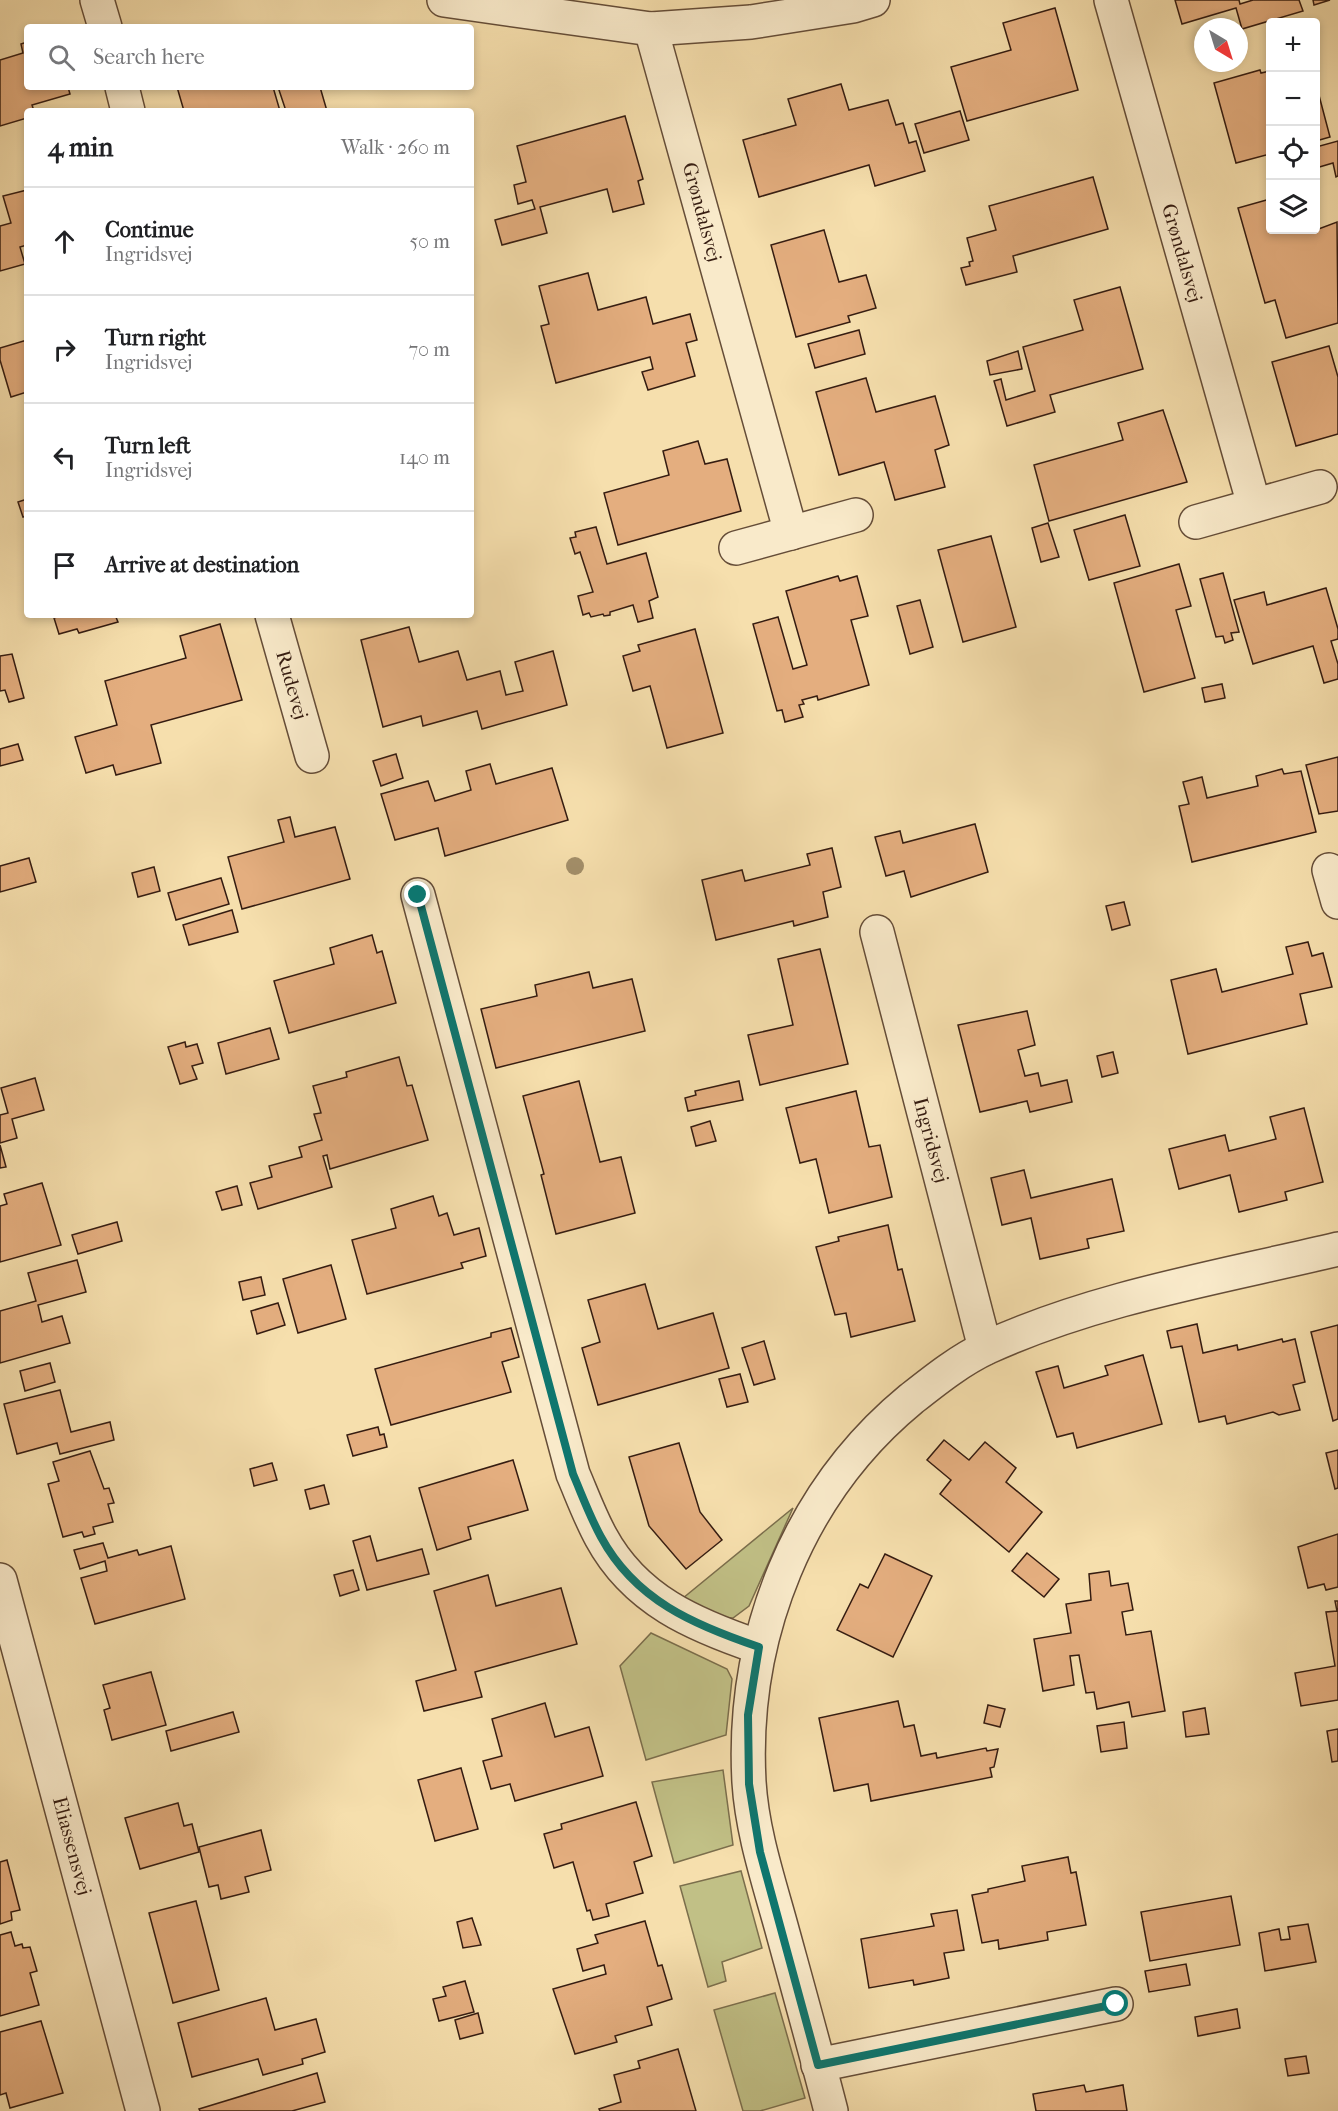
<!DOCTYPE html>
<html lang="en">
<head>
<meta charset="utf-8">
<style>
	:root { --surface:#fff; --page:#f6f6f6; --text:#202124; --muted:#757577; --line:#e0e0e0 }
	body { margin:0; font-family:"IM FELL French Canon",serif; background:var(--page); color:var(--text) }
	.controls { position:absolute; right:18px; top:18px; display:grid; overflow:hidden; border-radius:6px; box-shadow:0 3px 9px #0003 }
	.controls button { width:54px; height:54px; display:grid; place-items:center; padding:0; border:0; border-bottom:2px solid var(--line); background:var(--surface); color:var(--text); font:30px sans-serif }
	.compass { position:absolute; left:1194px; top:18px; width:54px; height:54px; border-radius:50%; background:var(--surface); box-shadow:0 3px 9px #0003; rotate:142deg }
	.stop { position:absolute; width:18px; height:18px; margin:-14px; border:4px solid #0f766e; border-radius:50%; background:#fff }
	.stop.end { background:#0f766e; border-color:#fff; box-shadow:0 2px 6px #0008 }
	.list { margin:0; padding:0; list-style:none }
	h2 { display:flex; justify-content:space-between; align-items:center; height:78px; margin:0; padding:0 24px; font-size:26px }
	h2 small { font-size:20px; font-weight:400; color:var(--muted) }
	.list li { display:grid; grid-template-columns:39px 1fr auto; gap:18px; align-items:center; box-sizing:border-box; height:108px; padding:0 24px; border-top:2px solid var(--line) }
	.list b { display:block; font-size:22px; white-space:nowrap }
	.list p { margin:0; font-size:20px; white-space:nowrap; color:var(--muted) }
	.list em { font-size:20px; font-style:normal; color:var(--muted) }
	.icon { flex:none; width:33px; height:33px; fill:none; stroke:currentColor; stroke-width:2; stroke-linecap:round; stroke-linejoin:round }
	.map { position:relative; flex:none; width:1338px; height:2111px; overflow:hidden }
	.search { position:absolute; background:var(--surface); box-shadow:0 3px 9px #0003; left:24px; top:24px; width:450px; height:66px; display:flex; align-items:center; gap:15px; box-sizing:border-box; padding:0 21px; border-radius:6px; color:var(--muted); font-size:22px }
	.panel { position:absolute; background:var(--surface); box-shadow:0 3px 9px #0003; left:24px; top:108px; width:450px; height:510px; border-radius:6px }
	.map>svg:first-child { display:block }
	.green { fill:#c1c086; stroke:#7b6e4c; stroke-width:1.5 }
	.building { fill:#e4ae7f; stroke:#351c11; stroke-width:1.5 }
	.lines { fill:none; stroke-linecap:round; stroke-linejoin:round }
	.street-casing { stroke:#654d38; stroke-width:36 }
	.street { stroke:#f9eaca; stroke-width:33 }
	.tree { fill:#a38f6a }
	.route { stroke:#0f766e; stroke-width:8 }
	.labels { text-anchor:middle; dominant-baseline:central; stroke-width:4.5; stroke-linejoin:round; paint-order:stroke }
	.street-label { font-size:20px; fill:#351c11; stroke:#f9eaca }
</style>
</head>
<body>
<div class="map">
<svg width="1338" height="2111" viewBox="0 0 1338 2111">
	<rect width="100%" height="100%" fill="#f6dfad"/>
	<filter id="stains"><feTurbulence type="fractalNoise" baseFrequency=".00333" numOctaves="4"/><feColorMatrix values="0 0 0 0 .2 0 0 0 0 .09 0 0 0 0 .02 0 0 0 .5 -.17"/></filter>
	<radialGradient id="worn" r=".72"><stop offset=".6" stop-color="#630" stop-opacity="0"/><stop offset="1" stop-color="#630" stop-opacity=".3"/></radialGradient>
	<g class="green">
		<polygon points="793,1508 749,1606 733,1618 712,1618 677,1603"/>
		<polygon points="651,1633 727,1669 732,1679 726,1735 646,1760 620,1666"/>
		<polygon points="723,1770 733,1845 674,1863 652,1782"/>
		<polygon points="741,1871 762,1948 722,1962 726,1981 708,1987 680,1886"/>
		<polygon points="775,1993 805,2098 760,2111 743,2111 714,2010"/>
	</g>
	<g class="building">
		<polygon points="1175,0 1239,0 1240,4 1253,0 1299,0 1303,11 1242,29 1236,8 1182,24"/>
		<polygon points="1313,0 1330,0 1314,5"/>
		<polygon points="1055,8 1078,90 967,121 951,67 1011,50 1003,23"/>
		<polygon points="27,42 27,87 68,87 70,94 32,105 34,111 27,111 27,118 0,126 0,60 23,53 21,44"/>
		<polygon points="1260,70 1261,73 1270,71 1270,154 1236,163 1214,83"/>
		<polygon points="841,84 849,110 888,100 896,125 903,123 909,143 916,141 925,171 875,186 869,165 759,197 743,140 796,125 788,99"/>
		<polygon points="1316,84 1330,137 1316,141"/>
		<polygon points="177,87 273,87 280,111 184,111"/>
		<polygon points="278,87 320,87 327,111 286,111"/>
		<polygon points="960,111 969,140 924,153 915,124"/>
		<polygon points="625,116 643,179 638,181 644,204 613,212 607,189 540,207 547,233 502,245 495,220 535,209 532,200 518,204 514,185 526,182 517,146"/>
		<polygon points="1338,141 1338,176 1336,177 1333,163 1316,168 1316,147"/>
		<polygon points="1093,177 1108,229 1013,256 1017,272 966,285 961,268 970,266 969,262 973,261 967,238 996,230 989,206"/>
		<polygon points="27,190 27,245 20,247 25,264 0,271 0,226 11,223 3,196"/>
		<polygon points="1270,199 1270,230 1316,230 1337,222 1338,323 1286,338 1275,300 1265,303 1238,208"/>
		<polygon points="824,230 839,282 866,275 876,308 848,316 850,322 796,337 771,245"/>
		<polygon points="588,273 598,310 646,297 653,324 690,314 697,340 686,343 695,376 648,390 642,372 653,369 650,357 556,383 541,326 549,324 539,286"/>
		<polygon points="1120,287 1143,369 1050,395 1055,412 1007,426 994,381 1001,379 1006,400 1035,391 1023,347 1083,330 1074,300"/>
		<polygon points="859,330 865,354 815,368 808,344"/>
		<polygon points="27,340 27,392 11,397 0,360 0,348"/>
		<polygon points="1329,346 1338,377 1338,434 1296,446 1272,362"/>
		<polygon points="1018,351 1022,369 990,375 987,361"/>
		<polygon points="866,378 876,412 935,396 949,445 935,450 945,487 895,500 884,462 839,475 816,392"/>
		<polygon points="1163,410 1187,482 1049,521 1034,465 1123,440 1118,423"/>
		<polygon points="698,441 705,464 727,459 741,511 618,545 604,493 669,475 663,451"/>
		<polygon points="27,499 27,516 23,517 18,502"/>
		<polygon points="1125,515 1140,566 1089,580 1074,530"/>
		<polygon points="1048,523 1059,557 1041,562 1032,528"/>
		<polygon points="596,527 607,564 646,553 658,597 649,601 653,618 638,622 633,605 610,612 610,615 604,616 603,614 591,617 589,613 583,615 578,596 593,592 580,552 575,554 570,538 576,537 575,532"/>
		<polygon points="991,536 1016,627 963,642 938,550"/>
		<polygon points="1179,564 1191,606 1176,610 1195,678 1144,692 1114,583"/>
		<polygon points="1223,573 1239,632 1231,633 1233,640 1225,643 1223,636 1216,637 1200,579"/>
		<polygon points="838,576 840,581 857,576 868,616 851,620 869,685 818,700 817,696 802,700 804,704 799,705 803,717 785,722 782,710 777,711 753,624 778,617 793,669 807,665 786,591"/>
		<polygon points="1326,588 1338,629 1338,639 1331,641 1338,664 1338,679 1324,683 1313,646 1253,664 1234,600 1264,592 1267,605"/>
		<polygon points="920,600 933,647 910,654 897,606"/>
		<polygon points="63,615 115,615 118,622 79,633 77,629 59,634 54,618"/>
		<polygon points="220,624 242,700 151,725 161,763 116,775 113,765 86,773 75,737 117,725 105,681 186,658 180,636"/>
		<polygon points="409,627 419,662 458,651 467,680 500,671 506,695 523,691 515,662 553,651 567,705 482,729 477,711 423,726 421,716 383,727 361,640"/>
		<polygon points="695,629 723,733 667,748 650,686 633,691 623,656 640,651 638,645"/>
		<polygon points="12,654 24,698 9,702 5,690 0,691 0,656"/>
		<polygon points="1222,684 1225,698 1205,702 1202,688"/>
		<polygon points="18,744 23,760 0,766 0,749"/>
		<polygon points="396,754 403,778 381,786 373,761"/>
		<polygon points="1338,757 1338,811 1319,814 1306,765"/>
		<polygon points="490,764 496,784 552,768 568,820 445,856 438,828 395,840 381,794 428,781 435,801 471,790 466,771"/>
		<polygon points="1282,769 1284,774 1301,771 1316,832 1192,862 1179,806 1189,804 1183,782 1202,777 1207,798 1258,786 1256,776"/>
		<polygon points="290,817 295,837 335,827 350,879 242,909 228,857 284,842 278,820"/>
		<polygon points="975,824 988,872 911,897 904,871 886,876 875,837 900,831 903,843"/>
		<polygon points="832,848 841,887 823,892 828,917 794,926 793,921 716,940 702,880 742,870 745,881 810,865 807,854"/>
		<polygon points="29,858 36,882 0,892 0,866"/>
		<polygon points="154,867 160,891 138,897 132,873"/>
		<polygon points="221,878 229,904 176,920 168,893"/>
		<polygon points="1124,902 1130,925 1112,930 1106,906"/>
		<polygon points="232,910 238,932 189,945 183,925"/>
		<polygon points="372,935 377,953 382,951 396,1003 289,1033 274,981 334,964 330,948"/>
		<polygon points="1308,942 1312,956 1323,953 1332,987 1300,994 1307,1024 1188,1054 1171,980 1216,969 1222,992 1293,974 1286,947"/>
		<polygon points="820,949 848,1064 760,1085 748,1035 793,1025 778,959"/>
		<polygon points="589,972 593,988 632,979 645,1031 496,1068 481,1009 537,996 535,985"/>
		<polygon points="1027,1011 1035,1045 1018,1050 1025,1076 1038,1073 1041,1086 1067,1080 1072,1102 1030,1112 1027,1101 980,1112 958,1025"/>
		<polygon points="270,1028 279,1059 226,1074 218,1043"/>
		<polygon points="185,1042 186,1047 197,1044 203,1063 192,1066 197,1079 180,1084 168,1047"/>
		<polygon points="1113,1052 1118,1073 1102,1077 1097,1056"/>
		<polygon points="399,1057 407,1086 412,1085 428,1140 330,1169 327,1155 323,1156 332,1187 258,1209 250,1183 272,1177 269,1166 302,1157 299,1147 322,1140 314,1114 321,1113 313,1086 347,1077 346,1072"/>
		<polygon points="35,1078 44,1110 12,1119 17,1138 0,1143 0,1115 8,1113 1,1088"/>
		<polygon points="579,1081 600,1162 621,1157 635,1213 556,1234 541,1175 544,1174 523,1096"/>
		<polygon points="739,1081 743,1100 688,1111 685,1098 696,1095 695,1091"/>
		<polygon points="856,1091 869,1147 880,1145 892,1197 829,1213 816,1159 800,1163 786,1108"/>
		<polygon points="1304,1108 1323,1182 1285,1192 1287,1200 1239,1212 1230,1175 1179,1189 1169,1149 1225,1135 1229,1151 1276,1139 1270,1117"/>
		<polygon points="710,1121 716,1141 696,1146 691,1127"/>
		<polygon points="0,1145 6,1167 0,1168"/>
		<polygon points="1024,1170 1031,1198 1112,1179 1124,1231 1087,1239 1089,1248 1040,1259 1031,1218 1002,1225 991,1178"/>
		<polygon points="42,1183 61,1245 0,1262 0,1206 7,1204 4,1194"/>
		<polygon points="237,1186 242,1205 222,1210 216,1192"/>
		<polygon points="433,1196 439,1216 447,1213 454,1235 479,1228 486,1256 461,1263 463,1268 367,1294 352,1240 396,1228 391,1209"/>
		<polygon points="117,1222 122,1241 78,1254 72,1235"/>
		<polygon points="888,1225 898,1270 902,1269 915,1321 851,1337 846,1313 835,1315 816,1247 839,1241 838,1237"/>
		<polygon points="77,1260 86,1292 38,1305 42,1322 62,1316 70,1343 0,1363 0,1311 36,1301 28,1273"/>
		<polygon points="331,1265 346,1319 298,1333 283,1279"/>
		<polygon points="261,1277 265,1295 243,1300 239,1282"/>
		<polygon points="645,1284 658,1329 713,1313 729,1368 598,1405 582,1348 600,1342 588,1300"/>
		<polygon points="278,1303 285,1325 257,1334 251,1311"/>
		<polygon points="1197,1324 1203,1353 1237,1345 1238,1350 1282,1339 1283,1342 1295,1339 1305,1382 1293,1385 1300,1410 1279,1415 1273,1412 1227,1424 1225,1416 1199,1422 1182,1346 1171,1348 1167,1331"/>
		<polygon points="1338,1325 1338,1419 1333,1421 1311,1332"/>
		<polygon points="511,1328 519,1357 502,1362 511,1392 391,1425 375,1369 491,1337 491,1333"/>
		<polygon points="764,1341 775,1379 754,1385 742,1348"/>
		<polygon points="1143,1355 1162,1424 1077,1448 1073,1433 1057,1437 1036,1372 1058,1366 1064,1388 1108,1375 1105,1366"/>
		<polygon points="50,1363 55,1382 25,1391 20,1371"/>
		<polygon points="740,1374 748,1402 727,1407 719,1379"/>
		<polygon points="60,1390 71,1432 110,1422 114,1440 60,1454 57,1443 17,1454 4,1404"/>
		<polygon points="378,1427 380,1435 384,1434 387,1447 353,1456 347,1435"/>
		<polygon points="944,1440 969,1460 985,1442 1016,1468 1006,1482 1042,1512 1009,1552 940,1494 951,1480 927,1460"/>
		<polygon points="679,1443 700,1512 722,1540 686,1569 649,1526 629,1457"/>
		<polygon points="1338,1450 1338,1488 1335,1489 1326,1453"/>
		<polygon points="90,1451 104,1489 109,1488 114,1503 108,1504 113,1522 93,1527 95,1534 84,1537 82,1532 63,1537 48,1484 59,1481 53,1462"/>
		<polygon points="513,1460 528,1510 468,1527 471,1539 437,1550 419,1488"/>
		<polygon points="272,1463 277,1480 254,1486 250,1469"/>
		<polygon points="324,1485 329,1504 310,1509 305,1490"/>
		<polygon points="1338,1534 1338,1587 1326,1590 1324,1584 1308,1588 1298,1547"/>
		<polygon points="370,1536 377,1561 422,1549 429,1574 367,1590 353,1541"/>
		<polygon points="103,1543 108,1558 137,1550 139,1555 171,1546 185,1599 95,1624 81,1578 107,1571 105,1561 80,1569 74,1550"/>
		<polygon points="1027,1553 1059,1579 1044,1597 1012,1571"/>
		<polygon points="885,1554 932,1576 893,1657 837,1630 860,1584 868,1588"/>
		<polygon points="353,1570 359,1590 340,1596 334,1575"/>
		<polygon points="1109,1571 1111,1586 1128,1583 1133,1610 1122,1612 1126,1635 1151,1631 1165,1711 1132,1717 1129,1702 1097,1709 1094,1692 1086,1693 1079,1655 1070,1656 1074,1685 1043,1691 1034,1639 1071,1633 1066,1604 1091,1600 1089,1574"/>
		<polygon points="488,1575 496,1606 561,1588 577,1644 475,1672 482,1697 424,1711 416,1681 456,1670 434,1591"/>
		<polygon points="1335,1601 1338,1601 1338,1700 1301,1706 1295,1673 1335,1666 1326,1612 1337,1611"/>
		<polygon points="151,1672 166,1725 112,1740 104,1710 110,1708 103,1685"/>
		<polygon points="898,1701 904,1727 914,1725 921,1756 936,1753 937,1758 986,1748 987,1751 998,1749 994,1767 990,1768 992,1777 871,1801 868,1784 834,1791 819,1718"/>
		<polygon points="545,1703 555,1737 589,1727 603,1776 515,1801 510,1784 491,1789 483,1761 502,1756 492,1719"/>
		<polygon points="988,1705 1005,1709 1000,1727 984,1723"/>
		<polygon points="1205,1708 1209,1734 1186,1737 1183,1712"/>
		<polygon points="233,1712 239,1732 171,1751 166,1731"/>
		<polygon points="1124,1722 1127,1748 1101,1752 1097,1726"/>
		<polygon points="1338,1729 1338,1761 1332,1762 1327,1731"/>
		<polygon points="461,1768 478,1829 435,1841 418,1780"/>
		<polygon points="636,1802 652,1856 634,1862 643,1893 606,1904 609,1916 593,1920 590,1910 587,1911 573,1862 554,1868 544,1834 562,1829 561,1824"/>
		<polygon points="178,1803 184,1826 192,1824 199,1852 140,1869 125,1818"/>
		<polygon points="261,1830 271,1870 245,1877 249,1892 221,1899 218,1885 209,1887 199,1847"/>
		<polygon points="1068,1857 1071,1873 1076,1872 1086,1925 1047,1932 1048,1940 999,1949 998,1940 982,1943 972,1895 988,1892 988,1889 1025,1881 1022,1866"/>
		<polygon points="7,1860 20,1910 11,1912 12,1920 0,1924 0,1862"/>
		<polygon points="1231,1896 1240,1945 1150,1961 1141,1912"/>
		<polygon points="196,1901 219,1990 173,2003 149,1913"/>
		<polygon points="957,1910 964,1950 944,1953 949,1978 914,1985 913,1980 869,1988 861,1939 934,1926 931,1914"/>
		<polygon points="472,1918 481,1945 463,1948 457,1922"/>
		<polygon points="645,1921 658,1966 662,1965 672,1999 647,2007 652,2025 615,2036 617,2042 575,2054 553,1989 606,1974 604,1965 583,1971 577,1949 598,1943 595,1935"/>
		<polygon points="1308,1924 1316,1962 1265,1971 1259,1933 1279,1929 1281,1940 1290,1939 1288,1927"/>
		<polygon points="11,1932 15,1946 22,1944 23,1948 30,1947 37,1971 30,1973 39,2005 0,2016 0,1935"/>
		<polygon points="1186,1964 1190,1985 1149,1992 1145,1971"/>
		<polygon points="465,1981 474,2012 439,2021 433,1999 446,1996 443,1987"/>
		<polygon points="266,1998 275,2030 316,2019 325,2052 302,2059 303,2064 263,2075 258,2059 192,2077 178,2023"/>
		<polygon points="1237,2009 1240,2028 1198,2036 1195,2017"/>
		<polygon points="478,2013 483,2033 460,2039 455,2020"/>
		<polygon points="41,2021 63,2093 10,2108 6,2093 0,2095 0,2032"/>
		<polygon points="678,2049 696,2111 600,2111 599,2109 621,2102 614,2075 640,2068 638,2061"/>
		<polygon points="1306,2056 1309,2073 1288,2076 1285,2059"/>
		<polygon points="317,2073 325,2102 292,2111 200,2111 199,2109"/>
		<polygon points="1084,2085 1086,2092 1123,2085 1127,2111 1036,2111 1033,2094"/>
	</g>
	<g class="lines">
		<g class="street-casing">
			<g id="street">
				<polyline points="97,0 105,27"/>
				<polyline points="444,0 651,29 751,22 853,6 873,0"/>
				<polyline points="1111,0 1254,505"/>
				<polyline points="651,29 791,533"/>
				<polyline points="122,87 128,111"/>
				<polyline points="1196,522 1320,487"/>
				<polyline points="736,548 856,515"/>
				<polyline points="272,615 312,756"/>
				<polyline points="1329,870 1338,902"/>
				<path d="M418 895 573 1474C582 1495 590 1517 601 1537 635 1600 694 1625 759 1647"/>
				<polyline points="877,932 985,1348"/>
				<polyline points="0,1580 143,2111"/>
				<polyline points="818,2065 1116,2004"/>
				<path d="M831 2111C815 2049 798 1988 781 1926 768 1879 752 1831 749 1782 741 1636 798 1492 911 1399 935 1380 960 1360 988 1347 1098 1297 1221 1277 1338 1249"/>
			</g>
		</g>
		<use href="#street" class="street"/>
	</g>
	<circle class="tree" cx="575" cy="866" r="9"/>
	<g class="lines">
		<path class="route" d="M418 895 573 1474C582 1495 590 1517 601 1537 635 1600 694 1625 759 1647L748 1715 749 1784 760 1852 818 2065 1116 2004"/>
	</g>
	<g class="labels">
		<g class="street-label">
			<text transform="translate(702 212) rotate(75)">Grøndalsvej</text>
			<text transform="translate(1182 253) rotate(74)">Grøndalsvej</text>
			<text transform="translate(292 685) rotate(74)">Rudevej</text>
			<text transform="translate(931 1140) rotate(75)">Ingridsvej</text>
			<text transform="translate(72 1846) rotate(75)">Eliassensvej</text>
		</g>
	</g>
	<rect width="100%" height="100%" filter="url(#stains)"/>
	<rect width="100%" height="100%" fill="url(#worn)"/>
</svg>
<div class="controls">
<button>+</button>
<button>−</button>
<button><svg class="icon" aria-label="locate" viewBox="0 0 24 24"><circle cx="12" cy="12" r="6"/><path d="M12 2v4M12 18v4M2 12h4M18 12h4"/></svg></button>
<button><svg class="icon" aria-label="layers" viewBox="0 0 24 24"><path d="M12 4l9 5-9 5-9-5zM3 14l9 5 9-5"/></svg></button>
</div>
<svg class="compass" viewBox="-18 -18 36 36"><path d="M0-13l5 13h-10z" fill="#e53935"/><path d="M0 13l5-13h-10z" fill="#757577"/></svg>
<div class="stop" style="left:1116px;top:2004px"></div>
<div class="stop end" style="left:418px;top:895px"></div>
<div class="search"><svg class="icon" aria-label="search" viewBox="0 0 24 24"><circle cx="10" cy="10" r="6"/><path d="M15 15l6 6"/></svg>Search here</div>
<section class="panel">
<h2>4 min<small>Walk · 260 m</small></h2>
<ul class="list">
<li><svg class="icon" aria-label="ahead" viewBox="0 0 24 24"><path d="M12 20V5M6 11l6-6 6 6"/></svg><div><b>Continue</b><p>Ingridsvej</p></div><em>50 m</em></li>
<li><svg class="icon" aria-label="right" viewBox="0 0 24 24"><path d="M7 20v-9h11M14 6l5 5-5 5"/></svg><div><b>Turn right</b><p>Ingridsvej</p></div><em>70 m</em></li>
<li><svg class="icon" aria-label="left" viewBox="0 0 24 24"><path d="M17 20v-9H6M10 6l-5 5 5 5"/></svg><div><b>Turn left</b><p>Ingridsvej</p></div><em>140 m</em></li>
<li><svg class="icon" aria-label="arrive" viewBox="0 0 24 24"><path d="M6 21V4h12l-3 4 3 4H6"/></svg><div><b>Arrive at destination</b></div></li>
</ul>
</section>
</div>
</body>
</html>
